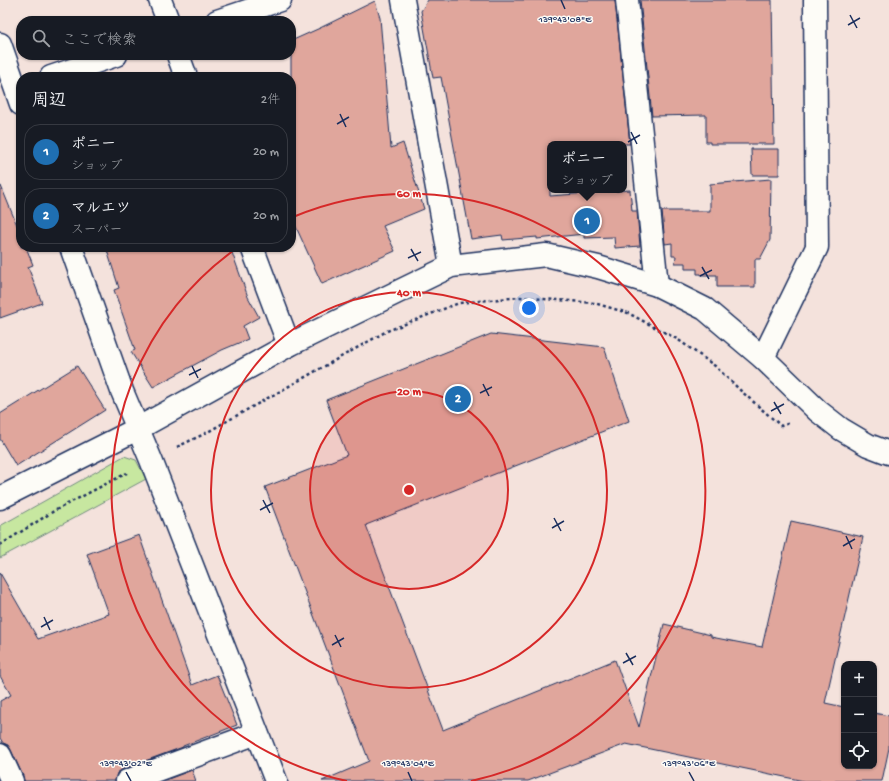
<!DOCTYPE html>
<html lang="ja">
<head>
<meta charset="utf-8">
<style>
	:root { --surface:#171b24; --page:#20242c; --text:#f1f3f6; --muted:#9ea1a6; --line:#363941; --accent:#1f6fb2 }
	body { margin:0; font-family:"Gochi Hand","Klee One",sans-serif; background:var(--page); color:var(--text) }
	.controls { position:absolute; right:12px; bottom:12px; display:grid; overflow:hidden; border-radius:8px; box-shadow:0 1px 3px #0004 }
	.controls button { width:36px; height:36px; display:grid; place-items:center; padding:0; border:0; border-bottom:1px solid var(--line); background:var(--surface); color:var(--text); font:20px sans-serif }
	.you { position:absolute; left:529px; top:308px; width:14px; height:14px; margin:-10px; border:3px solid #fff; border-radius:50%; background:#1a73e8; box-shadow:0 0 0 6px #1a73e833 }
	.badge { display:grid; place-items:center; width:26px; height:26px; border-radius:50%; background:var(--accent); color:#fff; font-size:13px; font-weight:700 }
	.pin { position:absolute; translate:-50% -50%; border:2px solid #fff; box-shadow:0 1px 4px #0006 }
	.popup { position:absolute; left:547px; top:141px; width:80px; height:52px; box-sizing:border-box; display:grid; place-content:center; border-radius:8px; background:var(--surface); filter:drop-shadow(0 1px 3px #0005); font-size:13px; white-space:nowrap; color:var(--muted) }
	.popup b { font-size:15px; color:var(--text) }
	.popup::after { content:''; position:absolute; left:50%; top:100%; margin-left:-8px; border:8px solid transparent; border-top-color:var(--surface) }
	.list { margin:0; padding:0; list-style:none }
	h2 { display:flex; justify-content:space-between; align-items:center; height:52px; margin:0; padding:0 16px; font-size:17px }
	h2 small { font-size:13px; font-weight:400; color:var(--muted) }
	.list li { display:grid; grid-template-columns:26px 1fr auto; gap:12px; align-items:center; box-sizing:border-box; height:56px; margin:0 8px 8px; padding:0 8px; border:1px solid var(--line); border-radius:16px }
	.list b { display:block; font-size:15px; white-space:nowrap }
	.list p { margin:0; font-size:13px; white-space:nowrap; color:var(--muted) }
	.list em { font-size:13px; font-style:normal; color:var(--muted) }
	.icon { flex:none; width:22px; height:22px; fill:none; stroke:currentColor; stroke-width:2; stroke-linecap:round; stroke-linejoin:round }
	.map { position:relative; flex:none; width:889px; height:781px; overflow:hidden }
	.search { position:absolute; background:var(--surface); box-shadow:0 1px 3px #0004; left:16px; top:16px; width:280px; height:44px; display:flex; align-items:center; gap:10px; box-sizing:border-box; padding:0 14px; border-radius:16px; color:var(--muted); font-size:15px }
	.panel { position:absolute; background:var(--surface); box-shadow:0 1px 3px #0004; left:16px; top:72px; width:280px; height:180px; border-radius:16px }
	.map>svg:first-child { display:block }
	.green { fill:#c7e7a0; stroke:#718b7f }
	.building { fill:#e0a69c; stroke:#1b2f5e }
	.lines { fill:none; stroke-linecap:round; stroke-linejoin:round }
	.minor-casing { stroke:#1b2f5e; stroke-width:25 }
	.path { stroke:#1b2f5e; stroke-width:2.5; stroke-dasharray:3 3; stroke-linecap:butt }
	.minor { stroke:#fdfcf7; stroke-width:22 }
	.ticks { fill:none; stroke:#1b2f5e; stroke-width:1.5 }
	.ring { fill:none; stroke:#d62828; stroke-width:2 }
	.ticks-label { font-size:10px; text-anchor:middle; fill:#1b2f5e; stroke:#fdfcf7; stroke-width:3; stroke-linejoin:round; paint-order:stroke }
	.centre { fill:#d62828; stroke:#fdfcf7; stroke-width:2 }
	.ring-label { font-size:12px; text-anchor:middle; font-weight:bold; fill:#d62828; stroke:#fdfcf7; stroke-width:3; stroke-linejoin:round; paint-order:stroke }
</style>
</head>
<body>
<div class="map">
<svg width="889" height="781" viewBox="0 0 889 781">
	<rect width="100%" height="100%" fill="#f4e2dc"/>
	<filter id="ink" filterUnits="userSpaceOnUse"><feTurbulence type="fractalNoise" baseFrequency=".025" numOctaves="2"/><feDisplacementMap in="SourceGraphic" scale="8" xChannelSelector="R" yChannelSelector="G"/><feConvolveMatrix kernelMatrix="1 2 1 2 8 2 1 2 1" color-interpolation-filters="sRGB"/></filter>
	<g filter="url(#ink)">
		<polygon class="green" points="124,456 136,460 146,479 0,558 0,526"/>
		<g class="building">
			<polygon points="428,0 615,0 630,144 550,144 550,196 630,190 632,211 637,211 640,246 615,248 614,237 584,238 584,234 537,239 537,237 503,240 502,235 471,239 441,77 433,78 421,11"/>
			<polygon points="640,0 772,0 774,144 710,144 710,142 706,142 706,115 652,116"/>
			<polygon points="375,1 380,18 391,148 403,143 424,209 383,226 395,251 322,284 291,216 291,41 320,28"/>
			<polygon points="751,149 779,149 779,175 752,175"/>
			<polygon points="771,179 770,240 760,259 755,259 755,287 717,287 717,275 701,275 701,274 697,274 697,269 685,269 685,263 675,263 676,256 672,256 672,243 665,244 662,211 710,211 710,184"/>
			<polygon points="0,186 1,186 21,235 21,247 26,247 33,265 28,267 42,303 0,318"/>
			<polygon points="106,247 230,247 248,297 259,317 243,326 248,339 222,350 153,387 131,352 135,350 114,290 119,288"/>
			<polygon points="491,334 604,347 629,421 366,525 443,730 615,660 639,727 664,624 711,635 711,637 762,647 791,521 863,537 825,703 844,707 844,766 874,766 874,713 889,716 889,748 882,781 804,781 626,744 528,781 322,781 369,761 265,487 347,455 326,400"/>
			<polygon points="77,366 105,410 16,466 0,439 0,414"/>
			<polygon points="139,535 192,685 217,675 237,725 183,746 183,747 123,769 117,773 115,781 24,781 23,776 11,750 8,745 3,743 0,738 0,701 11,695 0,676 0,573 38,639 109,614 87,554"/>
			<polygon points="192,770 196,781 163,781"/>
		</g>
		<g class="lines">
			<g class="minor-casing">
				<g id="minor">
					<polyline points="160,0 168,21"/>
					<polyline points="403,0 451,266"/>
					<polyline points="627,0 657,285"/>
					<polyline points="217,21 280,0"/>
					<polyline points="0,44 21,104"/>
					<polyline points="178,55 186,77"/>
					<polyline points="51,77 116,55"/>
					<polyline points="71,247 122,391 151,460 276,781"/>
					<polyline points="252,247 289,345"/>
					<polyline points="763,358 817,247 815,0"/>
					<polyline points="0,498 137,429 289,345 451,266 546,255 598,267 657,285 705,309 763,358 818,411 841,429 868,445 889,453"/>
					<polyline points="0,755 12,781"/>
					<polyline points="127,781 257,733"/>
				</g>
			</g>
			<g class="path">
				<polyline points="177,447 204,434 387,331 459,303 520,297 594,303 628,313 677,339 715,366 741,391 781,426 790,423"/>
				<polyline points="0,545 54,511 127,473"/>
			</g>
			<use href="#minor" class="minor"/>
		</g>
	</g>
	<path class="ticks" d="M561 0 565 9M850 15 857 28M848 25 860 18M340 114 346 127M337 124 349 117M631 132 637 144M628 142 640 135M411 249 418 261M408 258 421 252M702 267 709 279M700 276 712 270M192 366 198 378M189 375 201 369M483 384 489 396M480 393 492 387M774 402 781 414M771 411 784 404M263 500 270 513M260 510 273 503M554 518 561 531M552 528 564 521M846 536 852 549M843 546 855 539M44 617 50 630M41 627 53 620M335 635 341 647M332 645 344 638M626 653 633 665M623 663 636 656M126 772 131 781M408 772 412 781M689 772 694 781"/>
	<circle cx="409" cy="490" r="99" fill="#d62828" fill-opacity=".12"/>
	<g class="ring">
		<circle cx="409" cy="490" r="99"/>
		<circle cx="409" cy="490" r="198"/>
		<path d="M347 781A297 297 0 0 1 237 248M293 217A297 297 0 1 1 471 781"/>
	</g>
	<g class="ticks-label">
		<text x="565" y="22">139°43'08"E</text>
		<text x="126" y="766">139°43'02"E</text>
		<text x="408" y="766">139°43'04"E</text>
		<text x="689" y="766">139°43'06"E</text>
	</g>
	<circle cx="409" cy="490" r="6" class="centre"/>
	<g class="ring-label">
		<text x="409" y="197">60 m</text>
		<text x="409" y="296">40 m</text>
		<text x="409" y="395">20 m</text>
	</g>
</svg>
<div class="controls">
<button>+</button>
<button>−</button>
<button><svg class="icon" aria-label="locate" viewBox="0 0 24 24"><circle cx="12" cy="12" r="6"/><path d="M12 2v4M12 18v4M2 12h4M18 12h4"/></svg></button>
</div>
<div class="you"></div>
<div class="pin badge" style="left:587px;top:221px">1</div>
<div class="popup"><b>ポニー</b>ショップ</div>
<div class="pin badge" style="left:458px;top:399px">2</div>
<div class="search"><svg class="icon" aria-label="search" viewBox="0 0 24 24"><circle cx="10" cy="10" r="6"/><path d="M15 15l6 6"/></svg>ここで検索</div>
<section class="panel">
<h2>周辺<small>2件</small></h2>
<ul class="list">
<li><span class="badge">1</span><div><b>ポニー</b><p>ショップ</p></div><em>20 m</em></li>
<li><span class="badge">2</span><div><b>マルエツ</b><p>スーパー</p></div><em>20 m</em></li>
</ul>
</section>
</div>
</body>
</html>
